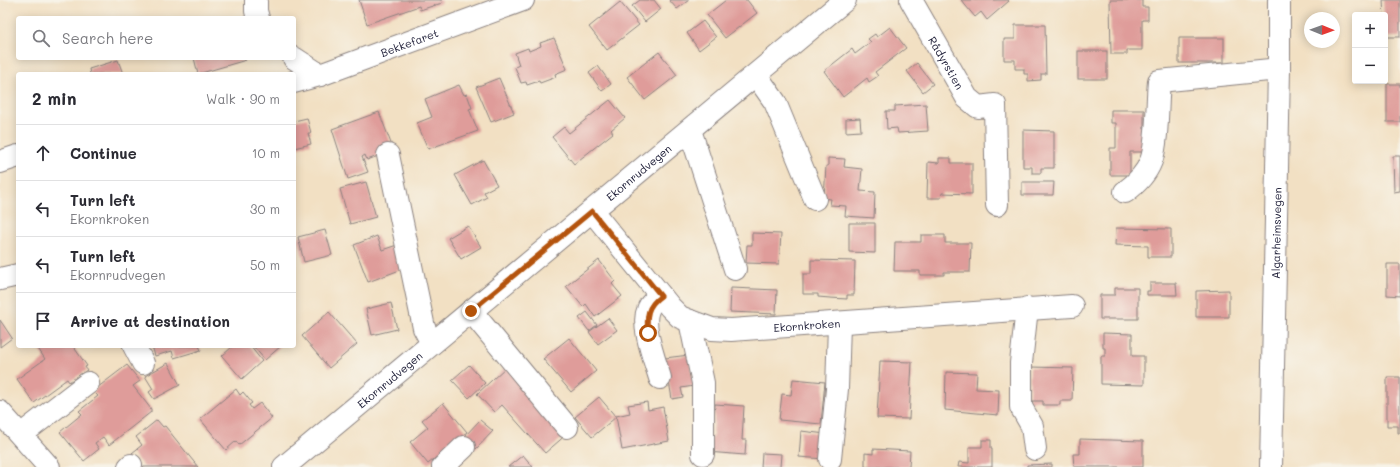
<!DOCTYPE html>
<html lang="en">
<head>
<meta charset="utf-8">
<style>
	:root { --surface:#fff; --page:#f2f2f3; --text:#2b2b33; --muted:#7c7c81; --line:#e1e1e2 }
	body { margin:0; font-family:Mali,sans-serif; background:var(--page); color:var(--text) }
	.controls { position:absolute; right:12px; top:12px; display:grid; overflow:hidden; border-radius:4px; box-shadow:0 2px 10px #0003 }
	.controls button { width:36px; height:36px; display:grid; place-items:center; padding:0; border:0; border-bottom:1px solid var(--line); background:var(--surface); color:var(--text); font:20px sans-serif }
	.compass { position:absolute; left:1304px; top:12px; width:36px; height:36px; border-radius:50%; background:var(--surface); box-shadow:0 2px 10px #0003; rotate:91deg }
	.stop { position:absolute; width:12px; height:12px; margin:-9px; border:3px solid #b45309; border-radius:50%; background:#fff }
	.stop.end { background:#b45309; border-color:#fff; box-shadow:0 1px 4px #0008 }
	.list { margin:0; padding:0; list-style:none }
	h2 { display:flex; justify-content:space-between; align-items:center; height:52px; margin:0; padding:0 16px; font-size:17px }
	h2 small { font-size:13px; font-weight:400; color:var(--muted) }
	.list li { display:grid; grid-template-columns:26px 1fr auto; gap:12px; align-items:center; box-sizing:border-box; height:56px; padding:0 16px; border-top:1px solid var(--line) }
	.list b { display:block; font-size:15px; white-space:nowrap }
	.list p { margin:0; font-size:13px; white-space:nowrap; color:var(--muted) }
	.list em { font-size:13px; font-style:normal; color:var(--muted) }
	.icon { flex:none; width:22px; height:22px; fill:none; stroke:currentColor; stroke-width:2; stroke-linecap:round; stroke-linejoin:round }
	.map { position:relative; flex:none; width:1400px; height:467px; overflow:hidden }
	.search { position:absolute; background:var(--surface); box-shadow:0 2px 10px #0003; left:16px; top:16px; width:280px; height:44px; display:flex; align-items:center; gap:10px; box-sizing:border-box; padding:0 14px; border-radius:4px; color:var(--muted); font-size:15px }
	.panel { position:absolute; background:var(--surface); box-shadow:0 2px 10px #0003; left:16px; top:72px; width:280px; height:276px; border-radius:4px }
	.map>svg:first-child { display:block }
	.building { fill:#df9c9a }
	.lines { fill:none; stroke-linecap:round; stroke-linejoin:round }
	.minor-casing { stroke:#8a817f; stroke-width:24 }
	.major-casing { stroke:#8a817f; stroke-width:24 }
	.minor { stroke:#fff; stroke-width:22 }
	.major { stroke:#fff; stroke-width:22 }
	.route { stroke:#b45309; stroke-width:5 }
	.labels { text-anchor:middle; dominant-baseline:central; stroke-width:4; stroke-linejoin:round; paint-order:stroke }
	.street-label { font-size:11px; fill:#22223b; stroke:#f7f3e8 }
</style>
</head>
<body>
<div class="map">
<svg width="1400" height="467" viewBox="0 0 1400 467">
	<rect width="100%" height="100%" fill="#f7f3e8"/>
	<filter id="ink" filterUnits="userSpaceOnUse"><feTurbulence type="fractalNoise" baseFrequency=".025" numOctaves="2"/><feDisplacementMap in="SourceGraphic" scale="8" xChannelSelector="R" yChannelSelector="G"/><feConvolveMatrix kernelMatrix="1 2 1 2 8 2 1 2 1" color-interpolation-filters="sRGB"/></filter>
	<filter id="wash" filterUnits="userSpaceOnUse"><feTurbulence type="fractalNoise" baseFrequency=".012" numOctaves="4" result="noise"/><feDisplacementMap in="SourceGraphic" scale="16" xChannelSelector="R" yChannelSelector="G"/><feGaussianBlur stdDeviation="0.9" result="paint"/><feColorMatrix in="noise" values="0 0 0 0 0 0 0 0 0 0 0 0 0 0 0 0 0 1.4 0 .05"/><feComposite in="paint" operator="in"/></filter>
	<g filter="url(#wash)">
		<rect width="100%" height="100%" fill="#f2e0c3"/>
		<g id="blocks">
			<g class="building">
				<polygon points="359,0 441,0 442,3 420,10 419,6 367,24"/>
				<polygon points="640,0 654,0 661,9 645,22 632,6"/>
				<polygon points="669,0 689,0 677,9"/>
				<polygon points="726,0 747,0 757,13 725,38 707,15"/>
				<polygon points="961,0 1008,0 1009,1 987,20 981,12 975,17"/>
				<polygon points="1110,0 1142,0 1142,7 1148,7 1148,20 1142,20 1142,50 1127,50 1127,54 1111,54"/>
				<polygon points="1383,0 1400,0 1400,37 1385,37"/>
				<polygon points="620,2 639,25 607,50 589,27"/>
				<polygon points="703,21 716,37 699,50 687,33"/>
				<polygon points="1015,25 1045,25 1046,74 1041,74 1041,80 1028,81 1028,74 1024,74 1024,69 1015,69 1015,60 1004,60 1004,39 1015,39"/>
				<polygon points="890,27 906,48 875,72 878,76 869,82 867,78 843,97 824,71 852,49 855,54 871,42 868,39 875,34 877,37"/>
				<polygon points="554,38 567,69 555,74 556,77 540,83 539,81 527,85 526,82 521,83 515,67 519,65 515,53 528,48 529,51 541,46 540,43"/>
				<rect x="1179" y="38" width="45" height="25"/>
				<rect x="1078" y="51" width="29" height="28"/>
				<polygon points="659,52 677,75 645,100 627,77"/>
				<polygon points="194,58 245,58 246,60 198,74"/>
				<polygon points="118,60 123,74 90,74 89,69"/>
				<polygon points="917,63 933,84 923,92 907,71"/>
				<polygon points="598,66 611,84 602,91 589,73"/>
				<polygon points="499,78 514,113 491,122 476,87"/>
				<rect x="1387" y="84" width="13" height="38"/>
				<polygon points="459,85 464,95 467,94 472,108 469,109 478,131 428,149 417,123 432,117 425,99"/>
				<polygon points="610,100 625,118 611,130 613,133 574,164 552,137 564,127 569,133"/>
				<polygon points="926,104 928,131 898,133 897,128 887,129 886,111 895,111 895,106"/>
				<polygon points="1111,110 1144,110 1144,129 1150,129 1150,142 1144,142 1144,152 1130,152 1130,175 1110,175 1110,148 1116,148 1116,123 1111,123"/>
				<polygon points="379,112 392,146 381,155 367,160 365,155 362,157 368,172 348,179 332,129"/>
				<polygon points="307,118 311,133 308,133 311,144 294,148 294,121"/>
				<polygon points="860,118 861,131 846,132 846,119"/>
				<polygon points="1023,130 1054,131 1054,168 1041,168 1041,173 1032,173 1032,167 1023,167"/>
				<polygon points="1393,156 1400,156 1400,191 1394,192"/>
				<polygon points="828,158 845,159 844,167 862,169 860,191 875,192 874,218 845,216 846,206 830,205 831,199 824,198 826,166 828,166"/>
				<polygon points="939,158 951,158 951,163 972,163 972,194 942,193 941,198 927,198 928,162 939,163"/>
				<polygon points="483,160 497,185 484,192 487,197 472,205 455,175"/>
				<polygon points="366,182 376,217 350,224 340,189"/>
				<polygon points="1022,182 1054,182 1053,195 1022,195"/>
				<polygon points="849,223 875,223 875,253 849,252"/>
				<polygon points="468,226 481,247 461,259 448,238"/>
				<polygon points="1116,228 1171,229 1171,257 1148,257 1148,246 1115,245"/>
				<polygon points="325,230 332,255 304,262 298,237"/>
				<polygon points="752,233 781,234 779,264 746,263 747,245 752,245"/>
				<polygon points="921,235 945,235 945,243 971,243 970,272 944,272 944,275 920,275 920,271 894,271 895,242 921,242"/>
				<polygon points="377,236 382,250 397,245 405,268 368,282 354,245"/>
				<polygon points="599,260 615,281 612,284 622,296 595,317 586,304 583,307 566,286"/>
				<polygon points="811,260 855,261 854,295 847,295 847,299 830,298 818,297 818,294 803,294 803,274 811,274"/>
				<polygon points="1387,264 1400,264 1400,296 1387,295"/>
				<polygon points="1150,283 1176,283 1177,295 1147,295 1147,291 1150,291"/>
				<polygon points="731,288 777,290 776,314 730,312"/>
				<polygon points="1115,288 1138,288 1138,319 1100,319 1100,295 1115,295"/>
				<polygon points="1229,290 1229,317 1196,317 1196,291"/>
				<polygon points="391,303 397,329 372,335 366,309"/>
				<polygon points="329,312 357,344 329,368 302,336"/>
				<polygon points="587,312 597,325 589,331 579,318"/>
				<polygon points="608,318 617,330 598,344 589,332"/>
				<polygon points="0,320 12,338 0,347"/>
				<polygon points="1103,333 1132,334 1132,356 1144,356 1144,385 1101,384 1101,356 1105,356 1105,348 1103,348"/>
				<polygon points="569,338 596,371 571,392 543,359"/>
				<polygon points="39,346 73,346 87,366 85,367 87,370 69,382 67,379 34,403 17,379 45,359 37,347"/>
				<polygon points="152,346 199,346 201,350 174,358 172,351 155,356"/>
				<polygon points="233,346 250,346 262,361 242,379 222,356"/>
				<polygon points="253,346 281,346 265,360"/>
				<polygon points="689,355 694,386 681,388 683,397 672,399 665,358"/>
				<polygon points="880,361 912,362 909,419 877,418"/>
				<polygon points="168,363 180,385 154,399 149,392 153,389 145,376"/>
				<polygon points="127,365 140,381 133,386 151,409 151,412 109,445 103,437 95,443 99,449 84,461 60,432 82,414 79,411 98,396 93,391"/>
				<polygon points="469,365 485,383 469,398 452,380"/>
				<polygon points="507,366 567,434 545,453 502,405 494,412 477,394"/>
				<polygon points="1030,367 1073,368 1072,401 1060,401 1060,405 1043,405 1043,401 1029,401"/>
				<polygon points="946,372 977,373 976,389 999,390 998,415 945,410"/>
				<polygon points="1387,377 1400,377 1400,433 1398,433 1398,426 1387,426"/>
				<polygon points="793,379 825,382 821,424 779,420 782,394 791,395"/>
				<polygon points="236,389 240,395 243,392 252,403 249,405 252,409 260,403 272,418 239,445 236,441 226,450 200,419"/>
				<polygon points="599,397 616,417 592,437 575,417"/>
				<polygon points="647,402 648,410 663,407 669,441 622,450 616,416 630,413 628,405"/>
				<polygon points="443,403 467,432 428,464 410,442 428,427 422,420"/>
				<polygon points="715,404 744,406 742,440 746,440 745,455 707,452 713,435"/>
				<polygon points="157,420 163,427 165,426 198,467 144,467 132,453 142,445 136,437"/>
				<polygon points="480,420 493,431 476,449 464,437"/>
				<polygon points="801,431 826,434 824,459 799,457"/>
				<polygon points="1080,439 1143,441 1143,467 1074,467 1073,454 1080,454"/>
				<polygon points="982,440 991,440 991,448 992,448 992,467 958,467 959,462 969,463 969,447 982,447"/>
				<polygon points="873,449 910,451 909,467 865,467 865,453 873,454"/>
				<polygon points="762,453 781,454 780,467 761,467"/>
				<polygon points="523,455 533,467 508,467"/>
				<polygon points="1052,464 1052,467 1027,467 1027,465"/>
			</g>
		</g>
	</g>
	<g filter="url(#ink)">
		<use href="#blocks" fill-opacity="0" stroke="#8a817f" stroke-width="1"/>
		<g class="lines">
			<g class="minor-casing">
				<g id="minor">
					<polyline points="256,0 256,11 258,18"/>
					<path id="s1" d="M911 0 967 98 978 107 995 105 997 205"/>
					<polyline points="294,58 320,75"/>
					<polyline points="756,75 775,102 815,199"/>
					<path id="s2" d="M294 82 320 75 523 0"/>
					<polyline points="690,130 735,269"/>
					<polyline points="388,155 424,328 432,343"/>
					<polyline points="0,162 18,156"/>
					<path d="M1125 192C1136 184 1146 174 1151 161 1158 143 1157 101 1159 81L1279 69"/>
					<path id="s3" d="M592 211 670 307 680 317 690 321 712 329 731 330 1072 306"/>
					<polyline points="0,279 18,275"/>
					<polyline points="1027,308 1021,363 1021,407 1032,426 1035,449"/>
					<polyline points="471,311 567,427"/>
					<polyline points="690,321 703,383 703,454"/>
					<polyline points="134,346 143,363"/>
					<path d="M660 378C655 361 641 326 648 310 650 303 655 300 661 296"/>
					<polyline points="0,412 49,467"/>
					<polyline points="22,434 88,383"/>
					<polyline points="830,459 837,389 839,324"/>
					<polyline points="129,467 131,465"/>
					<polyline points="443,467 464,447"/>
				</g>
			</g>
			<g class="major-casing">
				<g id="major">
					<path id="s4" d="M284 467 845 0"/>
					<path id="s5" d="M1271 467 1279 69V0"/>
				</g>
			</g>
			<use href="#minor" class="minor"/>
			<use href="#major" class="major"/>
		</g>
	</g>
	<g class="lines" filter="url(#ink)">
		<path class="route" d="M471 311 592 211 661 296C647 306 646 316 648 333"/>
	</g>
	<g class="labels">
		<g class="street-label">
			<text stroke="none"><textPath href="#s2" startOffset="122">Bekkefaret</textPath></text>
			<text stroke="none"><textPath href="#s1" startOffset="72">Rådyrstien</textPath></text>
			<text stroke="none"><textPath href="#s4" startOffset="461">Ekornrudvegen</textPath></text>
			<text stroke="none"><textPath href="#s5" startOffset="234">Algarheimsvegen</textPath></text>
			<text stroke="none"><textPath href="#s3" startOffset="267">Ekornkroken</textPath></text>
			<text stroke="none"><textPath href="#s4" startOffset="137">Ekornrudvegen</textPath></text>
		</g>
	</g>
</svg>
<div class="controls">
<button>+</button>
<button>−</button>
</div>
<svg class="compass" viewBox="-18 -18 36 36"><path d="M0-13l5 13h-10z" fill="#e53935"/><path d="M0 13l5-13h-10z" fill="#7c7c81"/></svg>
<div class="stop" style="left:648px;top:333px"></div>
<div class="stop end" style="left:471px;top:311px"></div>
<div class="search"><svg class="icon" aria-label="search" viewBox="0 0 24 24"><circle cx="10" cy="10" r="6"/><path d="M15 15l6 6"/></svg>Search here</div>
<section class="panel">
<h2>2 min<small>Walk · 90 m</small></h2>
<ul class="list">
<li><svg class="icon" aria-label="ahead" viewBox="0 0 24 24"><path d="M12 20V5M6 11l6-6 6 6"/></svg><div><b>Continue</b></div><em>10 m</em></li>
<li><svg class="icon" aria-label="left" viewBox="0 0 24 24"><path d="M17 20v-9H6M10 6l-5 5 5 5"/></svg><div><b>Turn left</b><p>Ekornkroken</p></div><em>30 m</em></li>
<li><svg class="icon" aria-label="left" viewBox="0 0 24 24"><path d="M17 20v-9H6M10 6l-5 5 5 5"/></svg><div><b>Turn left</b><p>Ekornrudvegen</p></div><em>50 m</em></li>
<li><svg class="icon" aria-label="arrive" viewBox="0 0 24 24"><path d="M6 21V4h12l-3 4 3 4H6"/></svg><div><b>Arrive at destination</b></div></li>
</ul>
</section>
</div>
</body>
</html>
